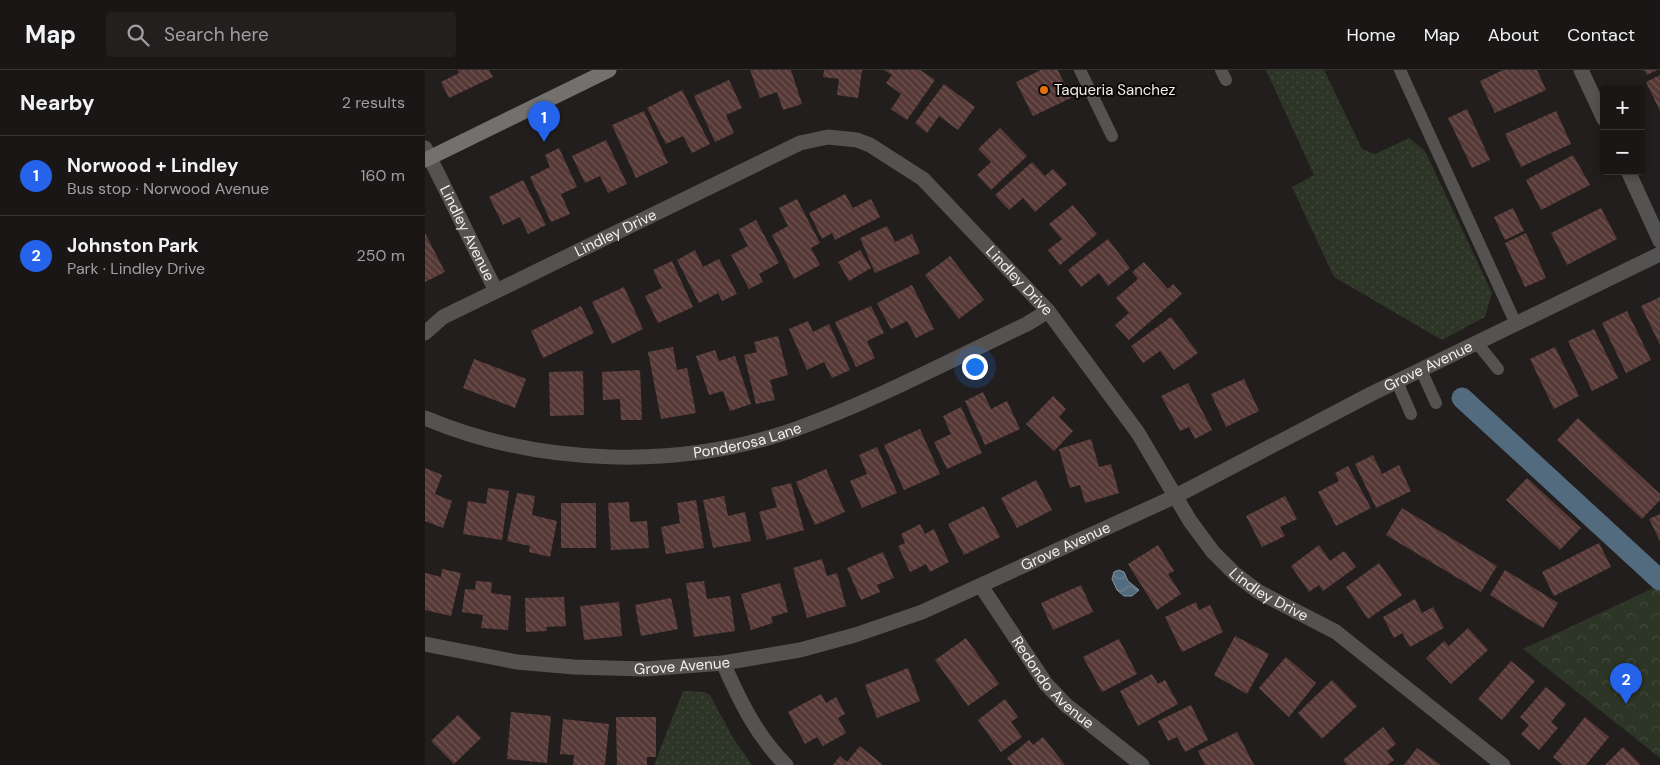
<!DOCTYPE html>
<html lang="en">
<head>
<meta charset="utf-8">
<style>
	:root { --surface:#1a1616; --page:#231f1f; --text:#f1f3f6; --muted:#9f9fa1; --line:#383535; --accent:#2563eb }
	body { margin:0; font-family:"DM Sans",sans-serif; background:var(--page); color:var(--text) }
	.controls { position:absolute; right:15px; top:15px; display:grid; overflow:hidden; border-radius:5px; box-shadow:0 2px 8px #0003 }
	.controls button { width:45px; height:45px; display:grid; place-items:center; padding:0; border:0; border-bottom:1px solid var(--line); background:var(--surface); color:var(--text); font:25px sans-serif }
	.you { position:absolute; left:549px; top:296px; width:18px; height:18px; margin:-12px; border:4px solid #fff; border-radius:50%; background:#1a73e8; box-shadow:0 0 0 8px #1a73e833 }
	.badge { display:grid; place-items:center; width:32px; height:32px; border-radius:50%; background:var(--accent); color:#fff; font-size:16px; font-weight:700 }
	.pin { position:absolute; translate:-50% -41px; filter:drop-shadow(0 1px 2px #0008) }
	.pin::after { content:''; position:absolute; top:26px; width:18px; height:15px; background:inherit; clip-path:polygon(0 0,100% 0,50% 100%) }
	.list { margin:0; padding:0; list-style:none }
	h2 { display:flex; justify-content:space-between; align-items:center; height:65px; margin:0; padding:0 20px; font-size:21px }
	h2 small { font-size:16px; font-weight:400; color:var(--muted) }
	.list li { display:grid; grid-template-columns:32px 1fr auto; gap:15px; align-items:center; box-sizing:border-box; height:80px; padding:0 20px; border-top:1px solid var(--line) }
	.list b { display:block; font-size:19px; white-space:nowrap }
	.list p { margin:0; font-size:16px; white-space:nowrap; color:var(--muted) }
	.list em { font-size:16px; font-style:normal; color:var(--muted) }
	.icon { flex:none; width:28px; height:28px; fill:none; stroke:currentColor; stroke-width:2; stroke-linecap:round; stroke-linejoin:round }
	.map { position:relative; flex:none; width:1235px; height:695px; overflow:hidden }
	header { display:flex; align-items:center; gap:30px; box-sizing:border-box; height:70px; padding:0 25px; background:var(--surface); border-bottom:1px solid var(--line) }
	header strong { font-size:24px }
	nav { display:flex; gap:28px; margin-inline-start:auto; font-size:18px }
	.search { width:350px; height:45px; background:var(--page); display:flex; align-items:center; gap:12px; box-sizing:border-box; padding:0 18px; border-radius:5px; color:var(--muted); font-size:19px }
	main { display:flex }
	aside { flex:1; background:var(--surface) }
	.map>svg:first-child { display:block }
	.grass { fill:url(#grass-dots) }
	.park { fill:url(#park-crowns) }
	.water { fill:url(#water-waves); stroke:#8393a0 }
	.lines { fill:none; stroke-linecap:round; stroke-linejoin:round }
	.canal { stroke:#536b7f; stroke-width:21 }
	.building { fill:url(#building-back-hatch) }
	.service { stroke:#555352; stroke-width:12 }
	.minor { stroke:#555352; stroke-width:15 }
	.secondary { stroke:#73716e; stroke-width:15 }
	.food-dot { fill:#e8710a; stroke:#0a0908; stroke-width:2 }
	.labels { text-anchor:middle; dominant-baseline:central; stroke-width:4; stroke-linejoin:round; paint-order:stroke }
	.poi-label { font-size:15px; fill:#f2efee; stroke:#0a0908; text-anchor:start }
	.street-label { font-size:15px; fill:#f2efee; stroke:#0a0908 }
</style>
</head>
<body>
<header>
<strong>Map</strong>
<div class="search"><svg class="icon" aria-label="search" viewBox="0 0 24 24"><circle cx="10" cy="10" r="6"/><path d="M15 15l6 6"/></svg>Search here</div>
<nav><a>Home</a><a>Map</a><a>About</a><a>Contact</a></nav>
</header>
<main>
<aside>
<h2>Nearby<small>2 results</small></h2>
<ul class="list">
<li><span class="badge">1</span><div><b>Norwood + Lindley</b><p>Bus stop · Norwood Avenue</p></div><em>160 m</em></li>
<li><span class="badge">2</span><div><b>Johnston Park</b><p>Park · Lindley Drive</p></div><em>250 m</em></li>
</ul>
</aside>
<div class="map">
<svg width="1235" height="695" viewBox="0 0 1235 695">
	<defs>
		<pattern id="grass-dots" width="8" height="8" patternUnits="userSpaceOnUse" patternTransform="scale(1.25)"><rect width="8" height="8" fill="#2d3527"/><path d="M2 2h.1M6 6h.1" fill="none" stroke="#42493c" stroke-width="1.8" stroke-linecap="round"/></pattern>
		<pattern id="park-crowns" width="20" height="18" patternUnits="userSpaceOnUse" patternTransform="scale(1.25)"><rect width="20" height="18" fill="#2d3527"/><path d="M2 6a3 3 0 1 1 6 0M12 15a3 3 0 1 1 6 0" fill="none" stroke="#42493c"/></pattern>
		<pattern id="water-waves" width="16" height="10" patternUnits="userSpaceOnUse" patternTransform="scale(1.25)"><rect width="16" height="10" fill="#536b7f"/><path d="M0 5q4-4 8 0t8 0" fill="none" stroke="#6c8091"/></pattern>
		<pattern id="building-back-hatch" width="6" height="6" patternUnits="userSpaceOnUse" patternTransform="scale(1.25)"><rect width="6" height="6" fill="#563936"/><path d="M-1 5l2 2M0 0l6 6M5-1l2 2" fill="none" stroke="#6f5653"/></pattern>
	</defs>
	<rect width="100%" height="100%" fill="#221e1d"/>
	<g class="grass">
		<polygon points="841,0 899,0 937,79 950,84 984,68 1000,81 1067,223 1060,247 1017,270 909,207 867,117 889,105"/>
		<polygon points="258,621 279,622 285,625 308,668 327,695 229,695"/>
	</g>
	<polygon class="park" points="1235,515 1235,688 1098,579"/>
	<polygon class="water" points="694,500 699,502 703,511 714,520 707,526 699,526 692,520 687,509 689,502"/>
	<g class="lines">
		<polyline class="canal" points="1037,328 1235,510"/>
	</g>
	<g class="building">
		<polygon points="33,0 64,0 68,7 24,28 16,12 34,3"/>
		<polygon points="325,0 366,0 377,34 358,40 352,22 335,28"/>
		<polygon points="399,0 437,0 433,28 412,25 414,9 398,7"/>
		<polygon points="459,0 495,0 510,10 482,50 466,39 476,24 461,13 467,5"/>
		<polygon points="616,0 633,0 646,28 608,46 591,12"/>
		<polygon points="1078,0 1112,0 1121,20 1070,43 1055,11"/>
		<polygon points="1219,0 1232,0 1222,5"/>
		<polygon points="1235,5 1235,41 1221,12"/>
		<polygon points="304,10 317,38 301,45 309,63 290,72 269,26"/>
		<polygon points="519,14 550,37 533,60 514,46 502,63 490,53"/>
		<polygon points="257,20 285,74 267,83 258,66 241,74 222,38"/>
		<polygon points="1042,39 1065,90 1047,98 1023,48"/>
		<polygon points="219,41 243,93 211,108 187,55"/>
		<polygon points="1131,41 1146,74 1096,97 1080,64"/>
		<polygon points="575,58 602,86 566,120 552,105 566,92 553,79"/>
		<polygon points="181,70 202,114 183,123 175,106 160,113 147,86"/>
		<polygon points="134,78 152,117 136,124 145,144 126,152 105,107 125,97 120,85"/>
		<polygon points="1148,85 1165,115 1116,140 1101,110"/>
		<polygon points="607,92 620,106 628,99 642,114 610,142 598,128 584,140 570,125"/>
		<polygon points="98,110 121,155 103,164 95,147 78,155 64,127"/>
		<polygon points="420,124 428,138 446,129 455,147 410,170 407,163 397,169 384,143"/>
		<polygon points="372,129 395,173 386,178 395,195 369,209 347,165 363,156 354,138"/>
		<polygon points="648,135 672,164 635,195 623,180 637,169 624,154"/>
		<polygon points="1088,138 1099,161 1080,170 1069,147"/>
		<polygon points="1176,138 1192,169 1142,195 1126,163"/>
		<polygon points="331,150 354,193 334,204 338,212 324,219 306,185 323,176 314,159"/>
		<polygon points="462,156 470,172 487,164 495,183 450,203 435,168"/>
		<polygon points="0,163 20,202 0,212"/>
		<polygon points="1101,163 1121,208 1100,217 1080,173"/>
		<polygon points="683,169 705,198 683,216 674,203 656,217 643,200"/>
		<polygon points="270,180 278,197 294,189 312,224 297,231 293,223 274,233 252,190"/>
		<polygon points="435,180 446,198 424,211 413,192"/>
		<polygon points="525,186 559,230 534,249 500,205"/>
		<polygon points="247,191 268,237 233,253 220,226 237,218 228,200"/>
		<polygon points="719,192 743,219 748,214 757,224 704,270 690,255 704,243 691,228 713,209 707,202"/>
		<polygon points="487,215 509,259 491,268 482,251 466,259 452,233"/>
		<polygon points="199,217 218,259 187,274 167,232"/>
		<polygon points="1235,227 1235,275 1216,236"/>
		<polygon points="156,236 169,263 118,288 106,261"/>
		<polygon points="446,236 459,263 442,271 450,288 431,297 410,252"/>
		<polygon points="1202,241 1226,290 1201,303 1177,253"/>
		<polygon points="746,247 773,283 749,300 735,281 718,293 706,276"/>
		<polygon points="383,251 388,262 404,254 425,300 407,308 399,292 382,300 364,259"/>
		<polygon points="1169,259 1193,308 1167,321 1143,271"/>
		<polygon points="353,266 363,305 345,310 350,330 331,334 319,285 332,282 329,272"/>
		<polygon points="248,277 252,300 262,298 271,343 236,349 223,282"/>
		<polygon points="1130,277 1154,326 1129,339 1105,289"/>
		<polygon points="290,280 294,291 310,286 326,334 305,341 298,321 284,325 271,286"/>
		<polygon points="49,289 101,309 90,338 38,318"/>
		<polygon points="215,300 217,350 196,350 195,329 178,330 177,302"/>
		<polygon points="158,301 159,345 125,346 124,302"/>
		<polygon points="819,309 834,341 801,357 786,324"/>
		<polygon points="763,313 787,360 770,369 764,357 755,361 736,326"/>
		<polygon points="558,322 566,339 582,331 595,359 560,375 540,331"/>
		<polygon points="628,326 641,339 634,347 648,361 629,381 601,354"/>
		<polygon points="536,337 557,383 522,399 509,372 526,364 518,346"/>
		<polygon points="1153,348 1235,424 1235,430 1217,449 1132,370"/>
		<polygon points="495,359 515,404 479,420 459,375"/>
		<polygon points="666,369 674,397 686,394 694,423 660,433 655,415 645,418 634,379"/>
		<polygon points="452,377 472,423 437,438 425,411 442,404 434,385"/>
		<polygon points="948,385 957,404 974,395 986,421 951,438 930,394"/>
		<polygon points="923,396 946,438 911,456 893,422 914,411 910,403"/>
		<polygon points="0,398 17,405 10,424 27,431 18,458 0,451"/>
		<polygon points="401,399 420,442 390,455 371,412"/>
		<polygon points="1102,408 1156,458 1135,480 1081,430"/>
		<polygon points="611,410 627,440 592,458 576,428"/>
		<polygon points="366,413 379,460 342,470 334,442 352,437 346,418"/>
		<polygon points="63,418 84,421 77,470 38,464 43,431 61,434"/>
		<polygon points="92,423 110,426 107,445 132,451 125,487 104,482 105,476 82,471"/>
		<polygon points="299,426 303,446 320,442 326,471 288,478 278,430"/>
		<polygon points="860,426 872,449 855,457 860,466 837,477 821,446"/>
		<polygon points="271,430 279,478 241,484 236,457 255,453 252,433"/>
		<polygon points="204,432 205,452 222,451 224,478 186,480 183,433"/>
		<rect x="136" y="433" width="35" height="45"/>
		<polygon points="559,436 575,467 539,485 523,454"/>
		<polygon points="977,438 1072,496 1056,522 961,465"/>
		<polygon points="1235,444 1235,471 1224,449"/>
		<polygon points="495,454 500,464 509,459 524,492 505,502 501,494 485,502 473,476 480,473 476,464"/>
		<polygon points="1174,473 1186,497 1129,526 1117,502"/>
		<polygon points="733,475 749,501 743,504 756,524 732,540 703,494"/>
		<polygon points="894,475 905,491 919,481 931,497 898,521 894,515 884,522 866,496"/>
		<polygon points="458,482 469,508 452,515 455,522 436,530 422,498"/>
		<polygon points="397,489 402,506 412,503 421,536 382,548 368,498"/>
		<polygon points="954,493 977,525 943,549 921,517"/>
		<polygon points="17,499 36,503 26,546 0,540 0,503 16,507"/>
		<polygon points="1080,500 1133,533 1118,558 1065,525"/>
		<polygon points="51,511 67,512 66,523 86,526 83,560 56,558 58,545 37,542 40,519 50,520"/>
		<polygon points="279,511 282,529 305,526 310,561 269,567 261,513"/>
		<polygon points="355,513 363,542 346,547 348,553 326,560 316,524"/>
		<polygon points="656,515 668,542 628,560 616,533"/>
		<polygon points="139,527 141,556 121,557 122,561 101,562 100,528"/>
		<polygon points="246,528 253,559 216,566 210,535"/>
		<polygon points="990,529 997,543 1008,537 1019,558 985,577 977,563 969,568 958,547"/>
		<polygon points="194,532 197,566 159,570 155,536"/>
		<polygon points="771,532 774,540 785,535 798,562 757,582 740,547"/>
		<polygon points="1043,558 1063,580 1026,614 1001,588 1019,571 1024,576"/>
		<polygon points="810,566 844,584 822,624 789,605"/>
		<polygon points="541,568 574,614 543,636 510,590"/>
		<polygon points="694,569 712,604 677,622 658,587"/>
		<polygon points="861,587 891,613 864,647 834,618"/>
		<polygon points="1086,591 1110,611 1077,650 1053,629"/>
		<polygon points="483,598 495,631 452,648 440,615"/>
		<polygon points="727,604 733,614 740,610 753,634 713,656 695,621"/>
		<polygon points="907,610 932,636 897,669 873,643"/>
		<polygon points="1121,617 1141,634 1126,652 1133,658 1114,680 1096,664 1104,655 1095,647"/>
		<polygon points="396,624 401,633 411,627 420,644 413,648 421,663 398,676 392,667 380,674 363,642"/>
		<polygon points="580,629 593,647 586,652 597,667 576,682 553,650"/>
		<polygon points="766,635 783,670 760,682 752,667 743,671 733,651"/>
		<polygon points="86,642 126,646 122,693 82,689"/>
		<polygon points="33,645 56,668 29,694 6,671"/>
		<polygon points="191,647 231,647 231,687 222,687 222,695 192,695"/>
		<polygon points="1160,647 1184,667 1161,695 1138,695 1128,687"/>
		<polygon points="138,649 184,654 180,695 148,695 149,685 135,684"/>
		<polygon points="958,657 971,674 962,681 969,690 962,695 922,695 918,690"/>
		<polygon points="812,662 829,695 780,695 773,681"/>
		<polygon points="618,667 640,695 588,695 582,688 604,670 608,675"/>
		<polygon points="435,676 458,695 408,695 415,686 422,692"/>
		<polygon points="1198,677 1216,695 1180,695"/>
		<polygon points="992,678 1016,695 979,695"/>
	</g>
	<g class="lines">
		<g class="service">
			<polyline points="655,0 687,66"/>
			<polyline points="796,0 801,10"/>
			<polyline points="975,0 1091,254"/>
			<polyline points="1052,273 1073,299"/>
			<polyline points="996,300 1011,333"/>
			<polyline points="972,312 986,344"/>
		</g>
		<g class="minor">
			<polyline points="1156,0 1179,49"/>
			<path id="s1" d="M0 78 71 221"/>
			<polyline points="1203,101 1235,171"/>
			<path id="s2" d="M0 263 18 247 375 73 403 67 432 70 445 75 498 109 623 241 713 363 765 451 788 482 810 504 834 522 911 562 1078 695"/>
			<path id="s3" d="M0 348C114 396 255 400 371 359 451 330 526 290 602 254L623 241"/>
			<path id="s4" d="M556 516 621 614 641 635 717 695"/>
			<path id="s5" d="M0 574 92 592 149 597 220 599 298 593 375 580 430 565 497 542 751 426 948 323 1235 184"/>
			<path d="M298 593C315 631 331 665 361 695"/>
		</g>
		<polyline class="secondary" points="0,90 184,0"/>
	</g>
	<circle class="food-dot" cx="619" cy="20" r="5"/>
	<g class="labels">
		<g class="poi-label">
			<text x="629" y="20">Taqueria Sanchez</text>
		</g>
		<g class="street-label">
			<text stroke="none"><textPath href="#s1" startOffset="95">Lindley Avenue</textPath></text>
			<text stroke="none"><textPath href="#s2" startOffset="216">Lindley Drive</textPath></text>
			<text stroke="none"><textPath href="#s2" startOffset="696">Lindley Drive</textPath></text>
			<text stroke="none"><textPath href="#s5" startOffset="1069">Grove Avenue</textPath></text>
			<text stroke="none"><textPath href="#s3" startOffset="329">Ponderosa Lane</textPath></text>
			<text stroke="none"><textPath href="#s5" startOffset="664">Grove Avenue</textPath></text>
			<text stroke="none"><textPath href="#s2" startOffset="1101">Lindley Drive</textPath></text>
			<text stroke="none"><textPath href="#s5" startOffset="259">Grove Avenue</textPath></text>
			<text stroke="none"><textPath href="#s4" startOffset="121">Redondo Avenue</textPath></text>
		</g>
	</g>
</svg>
<div class="controls">
<button>+</button>
<button>−</button>
</div>
<div class="you"></div>
<div class="pin badge" style="left:119px;top:72px">1</div>
<div class="pin badge" style="left:1201px;top:634px">2</div>
</div>
</main>
</body>
</html>
